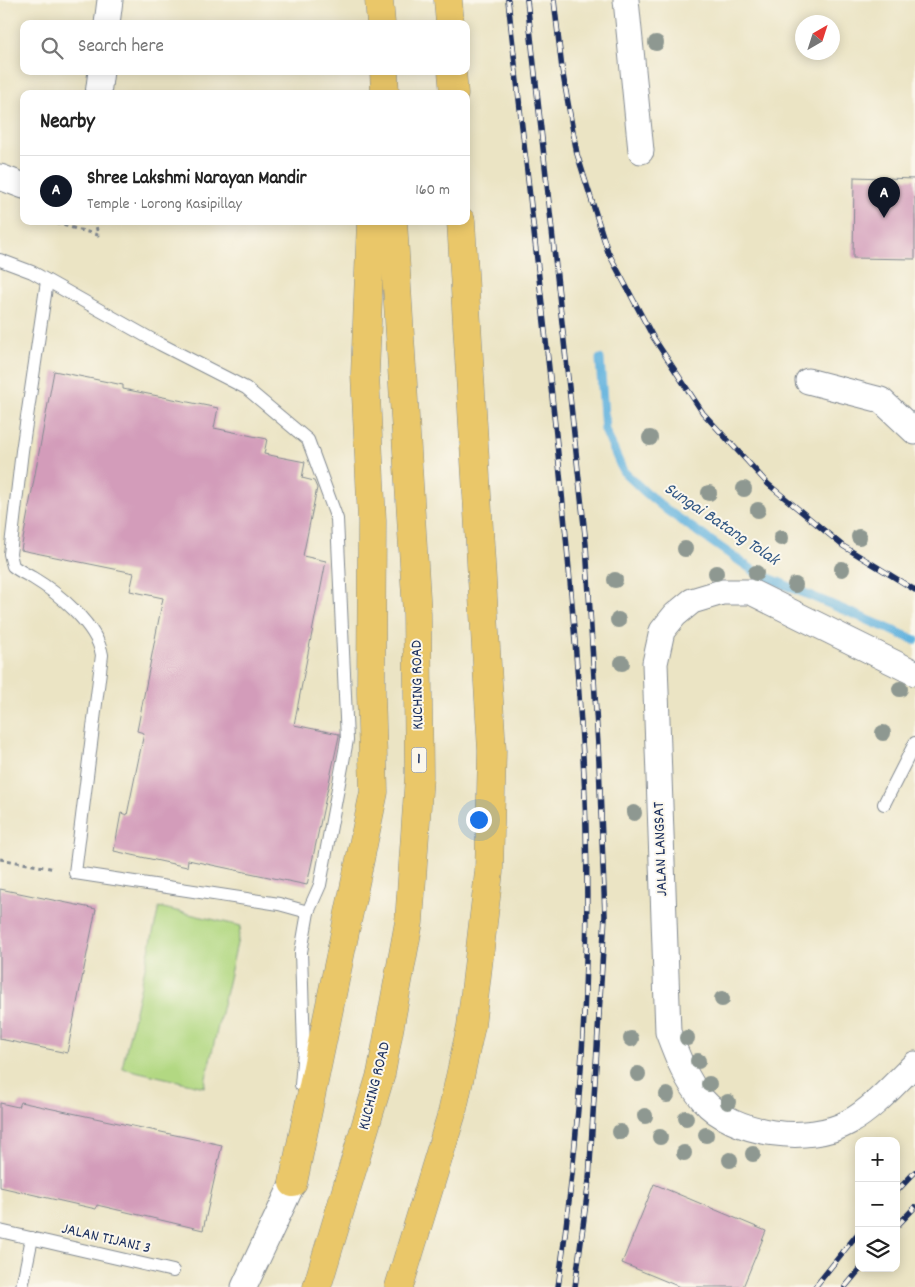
<!DOCTYPE html>
<html lang="en">
<head>
<meta charset="utf-8">
<style>
	:root { --surface:#fff; --page:#f2f2f2; --text:#222; --muted:#767676; --line:#e0e0e0; --accent:#111827 }
	body { margin:0; font-family:Dekko,sans-serif; background:var(--page); color:var(--text) }
	.controls { position:absolute; right:15px; bottom:15px; display:grid; overflow:hidden; border-radius:10px; box-shadow:0 2px 12px #0003 }
	.controls button { width:45px; height:45px; display:grid; place-items:center; padding:0; border:0; border-bottom:1px solid var(--line); background:var(--surface); color:var(--text); font:25px sans-serif }
	.compass { position:absolute; left:795px; top:15px; width:45px; height:45px; border-radius:50%; background:var(--surface); box-shadow:0 2px 12px #0003; rotate:39deg }
	.you { position:absolute; left:478px; top:819px; width:18px; height:18px; margin:-12px; border:4px solid #fff; border-radius:50%; background:#1a73e8; box-shadow:0 0 0 8px #1a73e833 }
	.badge { display:grid; place-items:center; width:32px; height:32px; border-radius:50%; background:var(--accent); color:#fff; font-size:16px; font-weight:700 }
	.pin { position:absolute; translate:-50% -41px; filter:drop-shadow(0 1px 2px #0008) }
	.pin::after { content:''; position:absolute; top:26px; width:18px; height:15px; background:inherit; clip-path:polygon(0 0,100% 0,50% 100%) }
	.list { margin:0; padding:0; list-style:none }
	h2 { display:flex; justify-content:space-between; align-items:center; height:65px; margin:0; padding:0 20px; font-size:21px }
	h2 small { font-size:16px; font-weight:400; color:var(--muted) }
	.list li { display:grid; grid-template-columns:32px 1fr auto; gap:15px; align-items:center; box-sizing:border-box; height:70px; padding:0 20px; border-top:1px solid var(--line) }
	.list b { display:block; font-size:19px; white-space:nowrap }
	.list p { margin:0; font-size:16px; white-space:nowrap; color:var(--muted) }
	.list em { font-size:16px; font-style:normal; color:var(--muted) }
	.icon { flex:none; width:28px; height:28px; fill:none; stroke:currentColor; stroke-width:2; stroke-linecap:round; stroke-linejoin:round }
	.map { position:relative; flex:none; width:915px; height:1287px; overflow:hidden }
	.search { position:absolute; background:var(--surface); box-shadow:0 2px 12px #0003; left:20px; top:20px; width:450px; height:55px; display:flex; align-items:center; gap:12px; box-sizing:border-box; padding:0 18px; border-radius:10px; color:var(--muted); font-size:19px }
	.panel { position:absolute; background:var(--surface); box-shadow:0 2px 12px #0003; left:20px; top:90px; width:450px; height:135px; border-radius:10px }
	.map>svg:first-child { display:block }
	.green { fill:#b2d882; stroke:#668470 }
	.lines { fill:none; stroke-linecap:round; stroke-linejoin:round }
	.stream { stroke:#63b3de; stroke-width:9 }
	.building { fill:#d39cba }
	.service-casing { stroke:#838a91; stroke-width:14 }
	.minor-casing { stroke:#838a91; stroke-width:27 }
	.trunk-casing { stroke:#838a91; stroke-width:29 }
	.path { stroke:#838a91; stroke-width:3; stroke-dasharray:4 4; stroke-linecap:butt }
	.service { stroke:#fff; stroke-width:12 }
	.minor { stroke:#fff; stroke-width:25 }
	.trunk { stroke:#eac769; stroke-width:28 }
	.rail-casing { stroke:#1b2f5e; stroke-width:5.5 }
	.rail { stroke:#fbf7ec; stroke-width:4; stroke-dasharray:11; stroke-linecap:butt }
	.tree { fill:#8e9891 }
	.labels { text-anchor:middle; dominant-baseline:central; stroke-width:4; stroke-linejoin:round; paint-order:stroke }
	.shield { fill:#fbf7ec; stroke:#5e6b89; stroke-width:1 }
	.shield-label { font-size:15px; font-weight:bold; fill:#1b2f5e }
	.street-label { font-size:16px; fill:#1b2f5e; stroke:#fbf7ec }
	.water-label { font-size:18px; font-style:italic; fill:#315784; stroke:#fbf7ec }
</style>
</head>
<body>
<div class="map">
<svg width="915" height="1287" viewBox="0 0 915 1287">
	<rect width="100%" height="100%" fill="#fbf7ec"/>
	<filter id="ink" filterUnits="userSpaceOnUse"><feTurbulence type="fractalNoise" baseFrequency=".02" numOctaves="2"/><feDisplacementMap in="SourceGraphic" scale="10" xChannelSelector="R" yChannelSelector="G"/><feConvolveMatrix kernelMatrix="1 2 1 2 8 2 1 2 1" color-interpolation-filters="sRGB"/></filter>
	<filter id="wash" filterUnits="userSpaceOnUse"><feTurbulence type="fractalNoise" baseFrequency=".0096" numOctaves="4" result="noise"/><feDisplacementMap in="SourceGraphic" scale="20" xChannelSelector="R" yChannelSelector="G"/><feGaussianBlur stdDeviation="1.12" result="paint"/><feColorMatrix in="noise" values="0 0 0 0 0 0 0 0 0 0 0 0 0 0 0 0 0 1.4 0 .05"/><feComposite in="paint" operator="in"/></filter>
	<g filter="url(#wash)">
		<rect width="100%" height="100%" fill="#ebe4c4"/>
		<polygon class="green" points="159,907 241,926 204,1087 122,1068"/>
		<g class="lines">
			<polyline class="stream" points="600,359 605,430 623,471 645,492 668,511 757,573 915,640"/>
		</g>
		<g id="blocks">
			<g class="building">
				<polygon points="854,177 915,179 915,259 853,258"/>
				<polygon points="54,371 123,385 123,389 218,408 214,428 267,439 264,454 305,462 302,478 314,481 317,488 303,556 326,561 294,725 339,734 339,736 307,885 188,860 187,867 114,851 121,813 127,815 144,733 137,731 163,598 130,591 134,573 21,550"/>
				<polygon points="0,889 96,909 67,1053 0,1039"/>
				<polygon points="20,1102 222,1145 203,1230 97,1205 96,1209 0,1187 0,1103 18,1107"/>
				<polygon points="654,1184 766,1231 743,1287 680,1287 622,1263"/>
			</g>
		</g>
	</g>
	<g filter="url(#ink)">
		<use href="#blocks" fill-opacity="0" stroke="#838a91" stroke-width="1"/>
		<g class="lines">
			<g class="service-casing">
				<g id="service">
					<polyline points="0,260 32,272 160,344 246,388 308,440 337,519 347,740 320,885 308,912"/>
					<path d="M47 281 22 451 10 554 13 566C19 571 26 574 33 578 58 593 97 625 102 655L75 873 279 904 308 912 301 952 304 1049 301 1085"/>
					<polyline points="884,804 915,743"/>
					<polyline points="0,1231 173,1271"/>
					<polyline points="22,1287 32,1238"/>
				</g>
			</g>
			<g class="minor-casing">
				<g id="minor">
					<polyline points="626,0 641,151"/>
					<polyline points="107,24 110,0"/>
					<polyline points="98,94 101,71"/>
					<polyline points="0,177 24,186"/>
					<polyline points="808,381 881,400 915,432"/>
					<path d="M915 673 751 592H722L692 601 675 615 662 631 655 663 668 1032C677 1056 686 1080 703 1100 733 1135 809 1145 849 1122 874 1108 894 1084 915 1064"/>
					<polyline points="244,1287 293,1183"/>
				</g>
			</g>
			<g class="trunk-casing">
				<g id="trunk">
					<polyline points="379,0 381,24"/>
					<polyline points="448,0 450,24"/>
					<polyline points="384,71 385,94"/>
					<polyline points="452,71 454,94"/>
					<polyline points="293,1183 374,792 371,693 372,521 365,374 371,221"/>
					<polyline points="317,1287 381,1074 409,922 419,776 417,614 393,221"/>
					<polyline points="399,1287 452,1113 471,1026 489,872 492,751 461,221"/>
				</g>
			</g>
			<g class="path">
				<polyline points="48,221 98,235 95,221"/>
				<polyline points="0,859 55,869"/>
			</g>
			<use href="#service" class="service"/>
			<use href="#minor" class="minor"/>
			<use href="#trunk" class="trunk"/>
			<g class="rail-casing">
				<g id="rail">
					<path d="M508 0C535 251 568 503 583 756 593 932 583 1112 558 1287"/>
					<polyline points="527,0 586,544 599,762 605,916 589,1180 575,1287"/>
					<polyline points="554,0 562,69 577,154 608,252 653,337 703,413 768,484 843,546 915,590"/>
					<polyline points="896,1192 915,1172"/>
					<polyline points="896,1227 915,1207"/>
					<polyline points="815,1287 859,1232"/>
					<polyline points="845,1287 861,1268"/>
				</g>
			</g>
			<use href="#rail" class="rail"/>
		</g>
		<g class="tree">
			<circle cx="656" cy="43" r="8"/>
			<circle cx="650" cy="438" r="8"/>
			<circle cx="744" cy="489" r="8"/>
			<circle cx="709" cy="493" r="8"/>
			<circle cx="758" cy="510" r="8"/>
			<circle cx="859" cy="537" r="8"/>
			<circle cx="781" cy="538" r="8"/>
			<circle cx="685" cy="549" r="8"/>
			<circle cx="842" cy="569" r="8"/>
			<circle cx="716" cy="573" r="8"/>
			<circle cx="756" cy="573" r="8"/>
			<circle cx="615" cy="580" r="8"/>
			<circle cx="795" cy="585" r="8"/>
			<circle cx="618" cy="620" r="8"/>
			<circle cx="622" cy="663" r="8"/>
			<circle cx="900" cy="689" r="8"/>
			<circle cx="883" cy="733" r="8"/>
			<circle cx="634" cy="813" r="8"/>
			<circle cx="722" cy="999" r="8"/>
			<circle cx="687" cy="1038" r="8"/>
			<circle cx="631" cy="1039" r="8"/>
			<circle cx="698" cy="1061" r="8"/>
			<circle cx="638" cy="1074" r="8"/>
			<circle cx="709" cy="1084" r="8"/>
			<circle cx="667" cy="1095" r="8"/>
			<circle cx="728" cy="1102" r="8"/>
			<circle cx="645" cy="1116" r="8"/>
			<circle cx="686" cy="1118" r="8"/>
			<circle cx="620" cy="1132" r="8"/>
			<circle cx="706" cy="1135" r="8"/>
			<circle cx="660" cy="1137" r="8"/>
			<circle cx="684" cy="1153" r="8"/>
			<circle cx="753" cy="1154" r="8"/>
			<circle cx="730" cy="1160" r="8"/>
		</g>
	</g>
	<g class="labels">
		<rect class="shield" x="411.5" y="747.5" width="15" height="25" rx="4"/>
		<g class="shield-label">
			<text x="419" y="760">1</text>
		</g>
		<g class="street-label">
			<text transform="translate(418 685) rotate(-91)">KUCHING ROAD</text>
			<text transform="translate(661 849) rotate(-92)">JALAN LANGSAT</text>
			<text transform="translate(375 1086) rotate(-76)">KUCHING ROAD</text>
			<text transform="translate(106 1239) rotate(13)">JALAN TIJANI 3</text>
		</g>
		<g class="water-label">
			<text transform="translate(721 525) rotate(34)">Sungai Batang Tolak</text>
		</g>
	</g>
</svg>
<div class="controls">
<button>+</button>
<button>−</button>
<button><svg class="icon" aria-label="layers" viewBox="0 0 24 24"><path d="M12 4l9 5-9 5-9-5zM3 14l9 5 9-5"/></svg></button>
</div>
<svg class="compass" viewBox="-18 -18 36 36"><path d="M0-13l5 13h-10z" fill="#e53935"/><path d="M0 13l5-13h-10z" fill="#767676"/></svg>
<div class="you"></div>
<div class="pin badge" style="left:884px;top:218px">A</div>
<div class="search"><svg class="icon" aria-label="search" viewBox="0 0 24 24"><circle cx="10" cy="10" r="6"/><path d="M15 15l6 6"/></svg>Search here</div>
<section class="panel">
<h2>Nearby<small></small></h2>
<ul class="list">
<li><span class="badge">A</span><div><b>Shree Lakshmi Narayan Mandir</b><p>Temple · Lorong Kasipillay</p></div><em>160 m</em></li>
</ul>
</section>
</div>
</body>
</html>
